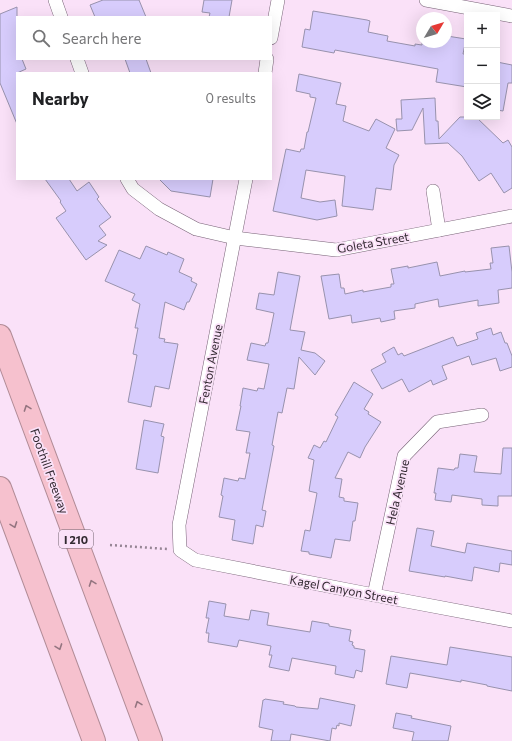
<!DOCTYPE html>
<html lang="en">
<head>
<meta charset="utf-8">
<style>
	:root { --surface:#fff; --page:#f6f6f6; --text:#202124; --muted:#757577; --line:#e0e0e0 }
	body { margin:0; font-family:Commissioner,sans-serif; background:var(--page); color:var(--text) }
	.controls { position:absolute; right:12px; top:12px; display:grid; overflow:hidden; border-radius:0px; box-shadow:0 4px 16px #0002 }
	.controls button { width:36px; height:36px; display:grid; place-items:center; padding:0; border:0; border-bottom:1px solid var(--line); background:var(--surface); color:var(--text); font:20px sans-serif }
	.compass { position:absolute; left:416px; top:12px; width:36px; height:36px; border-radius:50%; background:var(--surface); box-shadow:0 4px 16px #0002; rotate:52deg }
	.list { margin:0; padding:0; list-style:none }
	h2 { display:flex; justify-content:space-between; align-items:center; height:52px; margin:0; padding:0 16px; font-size:17px }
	h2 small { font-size:13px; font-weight:400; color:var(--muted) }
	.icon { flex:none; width:22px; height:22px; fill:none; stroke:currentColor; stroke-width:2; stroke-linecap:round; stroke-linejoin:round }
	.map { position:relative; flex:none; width:512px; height:741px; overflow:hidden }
	.search { position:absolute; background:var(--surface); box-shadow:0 4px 16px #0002; left:16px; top:16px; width:256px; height:44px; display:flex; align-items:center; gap:10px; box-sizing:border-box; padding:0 14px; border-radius:0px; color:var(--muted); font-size:15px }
	.panel { position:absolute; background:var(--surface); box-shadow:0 4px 16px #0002; left:16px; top:72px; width:256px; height:108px; border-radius:0px }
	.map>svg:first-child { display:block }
	.building { fill:#d7ccfc; stroke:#9892ad }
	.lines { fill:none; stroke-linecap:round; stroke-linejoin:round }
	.minor-casing { stroke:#776276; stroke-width:14 }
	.motorway-casing { stroke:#b18c97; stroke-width:24 }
	.path { stroke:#968595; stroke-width:2.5; stroke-dasharray:2 3; stroke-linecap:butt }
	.minor { stroke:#fff; stroke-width:13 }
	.motorway { stroke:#f6c1ce; stroke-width:22 }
	.oneway { stroke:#947580 }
	.labels { text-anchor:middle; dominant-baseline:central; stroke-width:3.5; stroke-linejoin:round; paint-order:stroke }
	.shield { fill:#fae1f8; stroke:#6e606d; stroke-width:1 }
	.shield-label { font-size:11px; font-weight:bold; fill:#322931 }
	.street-label { font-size:12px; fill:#322931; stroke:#fae1f8 }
</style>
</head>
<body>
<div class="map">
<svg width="512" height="741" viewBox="0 0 512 741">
	<rect width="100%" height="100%" fill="#fae1f8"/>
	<g class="building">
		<polygon points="103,0 139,0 146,17 95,17 90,5"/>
		<polygon points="204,0 232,0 229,17 209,17 210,13 202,12"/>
		<polygon points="17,7 17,59 22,59 26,69 17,73 17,124 0,83 0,14"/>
		<polygon points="313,11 367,20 370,21 368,32 388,36 387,41 415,46 415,44 422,45 422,42 446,42 447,36 466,39 463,54 467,54 467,87 436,82 438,69 335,50 334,53 302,47 305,29 310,30"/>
		<polygon points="125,59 146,59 151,73 130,73"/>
		<polygon points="497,62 512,65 512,83 508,83 503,111 497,110"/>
		<polygon points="299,74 341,83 336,104 346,106 343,121 369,131 376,119 395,129 386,148 399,155 394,165 391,190 376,188 373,210 342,206 345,176 306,170 301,198 320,202 335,200 337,216 317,220 273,211 286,149 300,152 301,149 304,149 307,132 308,132 316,98 310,97 310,94 296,91"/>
		<polygon points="435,98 436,121 438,121 439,139 460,117 476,117 503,143 508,140 512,147 512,188 504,193 491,173 479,181 462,156 448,143 425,144 423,108 412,130 397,131 396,119 402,119 401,100"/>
		<polygon points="45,179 69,179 77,191 89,182 99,197 97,199 111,217 99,226 106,235 98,241 107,245 86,260 56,218 66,211 60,202 61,201"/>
		<polygon points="159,179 213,179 210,197 171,191"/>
		<polygon points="146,246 167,255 168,252 184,259 179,272 192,278 191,281 197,284 189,302 187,302 184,310 165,302 159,338 165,339 164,342 178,344 169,389 155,386 151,407 128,402 137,355 133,354 138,328 135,328 140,304 132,300 135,294 105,281 119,250 140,259"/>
		<polygon points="509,246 512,272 512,288 498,290 499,303 478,306 478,300 439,307 438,299 415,304 415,308 394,311 395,319 381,322 380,318 352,323 351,315 329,319 321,276 339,274 341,288 344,288 345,294 363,290 363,292 391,287 391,284 394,284 391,269 408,266 408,268 437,262 440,276 465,271 465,272 491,269 490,263 493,263 491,248"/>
		<polygon points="278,272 300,276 290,330 305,332 301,350 315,353 325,361 315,375 299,357 294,389 287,388 282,413 278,412 272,445 274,446 262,510 266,511 263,527 256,525 253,544 232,540 235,520 219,517 223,496 221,495 224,478 238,481 239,478 245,479 250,453 246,453 250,432 236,430 241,406 240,406 243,388 257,391 258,388 264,389 269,364 247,360 251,343 265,346 266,343 268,343 274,313 256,309 259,293 274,295"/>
		<polygon points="491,328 493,335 501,332 505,343 507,343 512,356 512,367 500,371 496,358 472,365 469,356 442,366 447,379 433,385 431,380 409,392 402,379 382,389 371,370 386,362 382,354 394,347 398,355 402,353 404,356 453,337 457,346 478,339 476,333"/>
		<polygon points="354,382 373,394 364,409 369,412 368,414 381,422 365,447 360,458 348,452 335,478 342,479 339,497 344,498 344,501 358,503 355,521 353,521 350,541 335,539 331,558 309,554 309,552 301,551 305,530 310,531 317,493 309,491 314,460 308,458 314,445 320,448 324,441 326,442 338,417 335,415"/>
		<polygon points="144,420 164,424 161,436 164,437 158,473 136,469"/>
		<polygon points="503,448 512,448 512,496 498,496 498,506 482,505 482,499 452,495 451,502 435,500 436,493 434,493 438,468 454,470 455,468 458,468 460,454 477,456 474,472 501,474"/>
		<polygon points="417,528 434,531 431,546 465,553 467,543 512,551 512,565 500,563 499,572 474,567 472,581 445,576 445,577 409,571"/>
		<polygon points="209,601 226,604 224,616 249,620 251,610 269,613 267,625 310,632 312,621 329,624 329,626 351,630 349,641 353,642 352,645 354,646 354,648 365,650 362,672 356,670 354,678 335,674 336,666 292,658 289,671 269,667 272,655 269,655 271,646 239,640 237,647 208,642 209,633 206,633 209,618 206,618"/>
		<polygon points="450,647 512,657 512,691 487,686 487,685 461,680 461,682 410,673 407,688 386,684 391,656 447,665"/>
		<polygon points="320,698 355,705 351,726 339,723 339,726 337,725 336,729 332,728 330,741 291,734 290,741 271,741 273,730 259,727 263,700 264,700 265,699 284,702 283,704 295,706 296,707 318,709"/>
		<polygon points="396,713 412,716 411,718 451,726 448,741 412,741 414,732 393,728"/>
	</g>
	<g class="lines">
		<g class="minor-casing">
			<g id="minor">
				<polyline points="55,0 61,17"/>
				<polyline points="426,0 512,16"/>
				<polyline points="271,38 278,0"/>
				<polyline points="77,59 82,73"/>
				<polyline points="265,73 267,59"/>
				<polyline points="127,179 133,189 159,209 196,229 235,238 336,250 512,216"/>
				<polyline points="246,179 179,525 180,550 195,560 374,595 512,621"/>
				<polyline points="433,191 439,230"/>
				<polyline points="374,595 404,456 437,422 482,415"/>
			</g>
		</g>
		<g class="motorway-casing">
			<g id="motorway">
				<polyline points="0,336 151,741"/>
				<polyline points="0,488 94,741"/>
			</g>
		</g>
		<polyline class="path" points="110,545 167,549"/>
		<use href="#minor" class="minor"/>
		<use href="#motorway" class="motorway"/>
	</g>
	<defs><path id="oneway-chevron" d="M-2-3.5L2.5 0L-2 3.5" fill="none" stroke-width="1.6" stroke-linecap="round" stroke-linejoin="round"/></defs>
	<g class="oneway">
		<use href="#oneway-chevron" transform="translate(27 408) rotate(-110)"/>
		<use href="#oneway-chevron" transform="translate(14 525) rotate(70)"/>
		<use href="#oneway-chevron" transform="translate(92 583) rotate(-110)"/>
		<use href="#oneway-chevron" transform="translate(59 647) rotate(70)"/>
		<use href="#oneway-chevron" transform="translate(138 704) rotate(-110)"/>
	</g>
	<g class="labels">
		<rect class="shield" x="59" y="530" width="34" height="18" rx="3"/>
		<g class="shield-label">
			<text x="76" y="539">I 210</text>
		</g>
		<g class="street-label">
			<text transform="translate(373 242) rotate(-10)">Goleta Street</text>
			<text transform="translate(210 364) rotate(-79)">Fenton Avenue</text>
			<text transform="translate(50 471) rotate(70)">Foothill Freeway</text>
			<text transform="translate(397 492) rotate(-77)">Hela Avenue</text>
			<text transform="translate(344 589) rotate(11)">Kagel Canyon Street</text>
		</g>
	</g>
</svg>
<div class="controls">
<button>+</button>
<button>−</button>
<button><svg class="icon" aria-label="layers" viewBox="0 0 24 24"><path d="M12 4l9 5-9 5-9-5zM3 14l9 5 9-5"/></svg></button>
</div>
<svg class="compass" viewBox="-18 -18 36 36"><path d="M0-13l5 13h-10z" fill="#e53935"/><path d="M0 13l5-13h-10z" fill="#757577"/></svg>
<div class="search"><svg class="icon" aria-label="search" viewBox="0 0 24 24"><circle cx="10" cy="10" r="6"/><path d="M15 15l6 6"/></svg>Search here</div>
<section class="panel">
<h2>Nearby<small>0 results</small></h2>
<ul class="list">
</ul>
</section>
</div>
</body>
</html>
